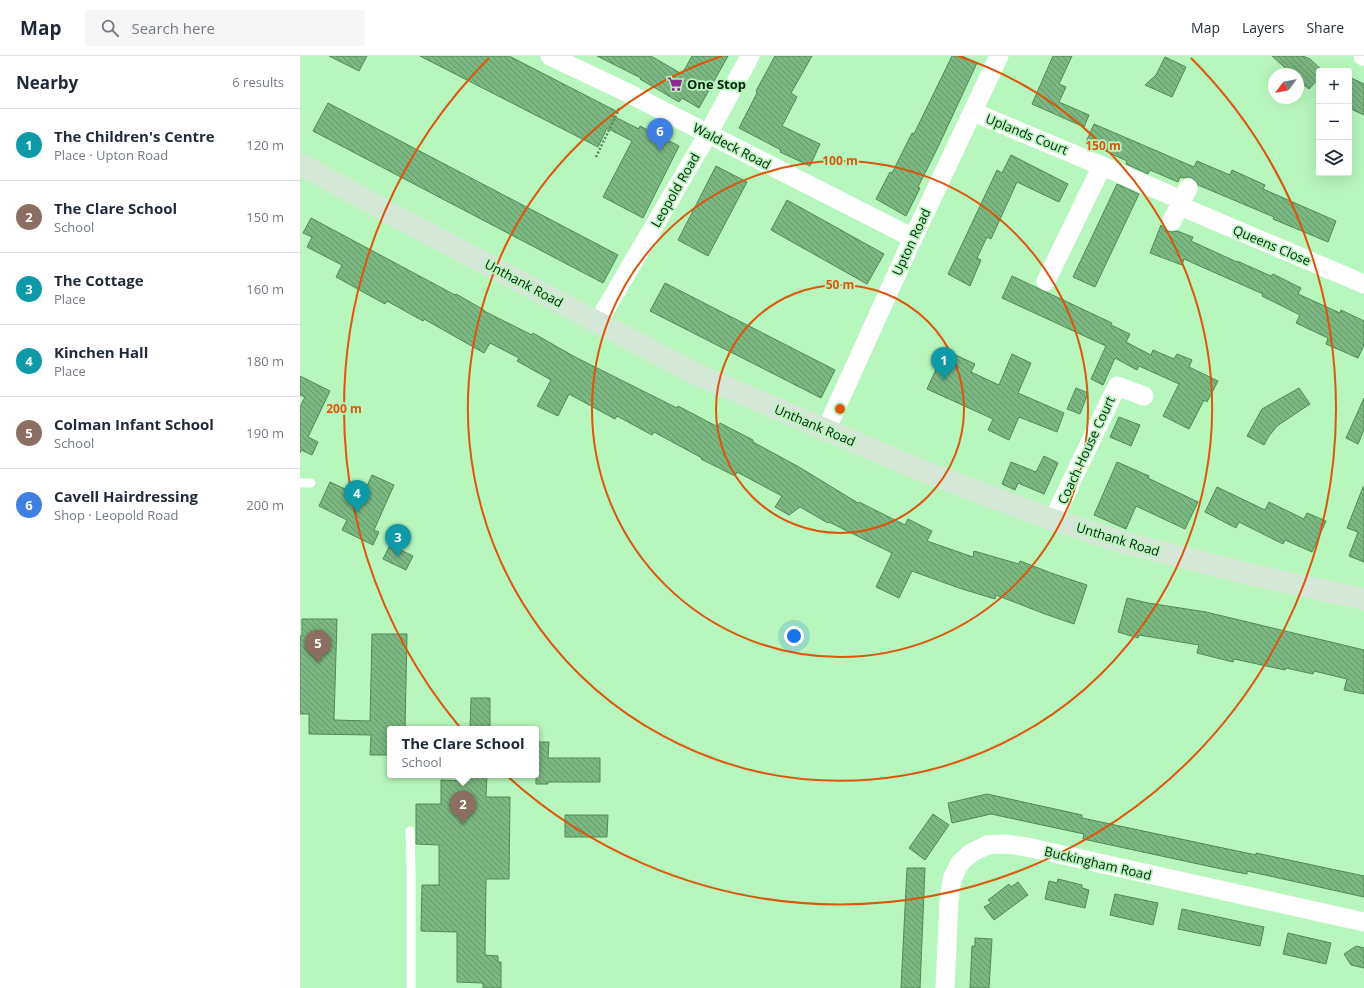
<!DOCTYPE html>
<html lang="en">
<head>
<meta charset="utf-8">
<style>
	:root { --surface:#fff; --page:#f6f6f7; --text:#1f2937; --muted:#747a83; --line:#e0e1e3; --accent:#db2777 }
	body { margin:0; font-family:"Open Sans",sans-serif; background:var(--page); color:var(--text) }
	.controls { position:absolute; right:12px; top:12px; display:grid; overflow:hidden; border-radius:4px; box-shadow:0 4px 16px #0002 }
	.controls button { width:36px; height:36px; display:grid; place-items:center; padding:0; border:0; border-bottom:1px solid var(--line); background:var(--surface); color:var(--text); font:20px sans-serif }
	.compass { position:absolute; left:968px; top:12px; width:36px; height:36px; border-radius:50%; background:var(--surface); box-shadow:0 4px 16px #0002; rotate:238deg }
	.you { position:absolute; left:494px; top:580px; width:14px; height:14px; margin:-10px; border:3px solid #fff; border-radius:50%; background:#1a73e8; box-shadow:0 0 0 6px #1a73e833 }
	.badge { display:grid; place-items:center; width:26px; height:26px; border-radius:50%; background:var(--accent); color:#fff; font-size:13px; font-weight:700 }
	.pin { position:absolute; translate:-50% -33px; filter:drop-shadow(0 1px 2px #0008) }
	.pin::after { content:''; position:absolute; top:21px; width:14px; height:12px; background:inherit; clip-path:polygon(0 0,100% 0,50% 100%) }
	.popup { position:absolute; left:87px; top:670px; width:152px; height:52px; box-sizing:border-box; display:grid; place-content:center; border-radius:4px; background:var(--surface); filter:drop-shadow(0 1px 3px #0005); font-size:13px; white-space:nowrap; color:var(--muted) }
	.popup b { font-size:15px; color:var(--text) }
	.popup::after { content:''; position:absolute; left:50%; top:100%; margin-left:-8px; border:8px solid transparent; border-top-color:var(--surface) }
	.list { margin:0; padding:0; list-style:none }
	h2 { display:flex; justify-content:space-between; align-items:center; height:52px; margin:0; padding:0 16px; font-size:17px }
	h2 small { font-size:13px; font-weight:400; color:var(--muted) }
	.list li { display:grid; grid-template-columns:26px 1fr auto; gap:12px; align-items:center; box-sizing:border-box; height:72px; padding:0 16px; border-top:1px solid var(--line) }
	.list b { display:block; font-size:15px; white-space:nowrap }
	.list p { margin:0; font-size:13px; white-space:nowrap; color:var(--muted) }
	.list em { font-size:13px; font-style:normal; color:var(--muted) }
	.icon { flex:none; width:22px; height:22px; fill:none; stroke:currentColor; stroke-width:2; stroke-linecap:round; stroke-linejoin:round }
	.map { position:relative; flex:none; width:1064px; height:932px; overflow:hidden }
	header { display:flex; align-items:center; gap:24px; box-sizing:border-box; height:56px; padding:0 20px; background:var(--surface); border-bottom:1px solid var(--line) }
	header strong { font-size:19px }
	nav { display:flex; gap:22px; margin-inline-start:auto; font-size:14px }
	.search { width:280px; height:36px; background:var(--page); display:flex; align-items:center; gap:10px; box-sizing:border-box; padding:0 14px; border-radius:4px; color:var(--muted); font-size:15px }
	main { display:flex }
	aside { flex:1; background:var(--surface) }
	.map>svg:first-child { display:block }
	.building { fill:url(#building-back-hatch); stroke:#4f8a55 }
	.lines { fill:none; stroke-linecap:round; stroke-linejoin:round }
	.path { stroke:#5a855e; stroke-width:2.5; stroke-dasharray:2 2; stroke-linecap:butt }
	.lane { stroke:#fff; stroke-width:9 }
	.street { stroke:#fff; stroke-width:19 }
	.secondary { stroke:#d5e8d7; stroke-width:22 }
	.ring { fill:none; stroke:#dd560c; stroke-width:2 }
	.labels { text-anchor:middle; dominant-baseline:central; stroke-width:3.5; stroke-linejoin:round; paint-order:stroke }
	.poi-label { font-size:13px; font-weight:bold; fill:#07200b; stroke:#b7f6bc; text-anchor:start }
	.street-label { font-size:13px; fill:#07200b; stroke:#b7f6bc }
	.centre { fill:#dd560c; stroke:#b7f6bc; stroke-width:2 }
	.ring-label { font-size:12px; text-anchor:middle; font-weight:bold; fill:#dd560c; stroke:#b7f6bc; stroke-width:3.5; stroke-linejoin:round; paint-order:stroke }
</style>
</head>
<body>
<header>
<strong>Map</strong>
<div class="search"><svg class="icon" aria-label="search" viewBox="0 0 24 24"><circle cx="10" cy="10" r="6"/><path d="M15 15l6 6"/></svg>Search here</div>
<nav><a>Map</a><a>Layers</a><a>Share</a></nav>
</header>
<main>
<aside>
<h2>Nearby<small>6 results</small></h2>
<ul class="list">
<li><span class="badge" style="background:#0f9aa8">1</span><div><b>The Children's Centre</b><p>Place · Upton Road</p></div><em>120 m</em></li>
<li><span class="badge" style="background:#8d6e63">2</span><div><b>The Clare School</b><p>School</p></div><em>150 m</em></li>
<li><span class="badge" style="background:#0f9aa8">3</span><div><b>The Cottage</b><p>Place</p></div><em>160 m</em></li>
<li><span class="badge" style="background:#0f9aa8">4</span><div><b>Kinchen Hall</b><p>Place</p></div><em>180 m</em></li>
<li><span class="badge" style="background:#8d6e63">5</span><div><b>Colman Infant School</b><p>School</p></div><em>190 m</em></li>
<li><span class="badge" style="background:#3f7fe0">6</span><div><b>Cavell Hairdressing</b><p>Shop · Leopold Road</p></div><em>200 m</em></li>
</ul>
</aside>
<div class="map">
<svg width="1064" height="932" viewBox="0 0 1064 932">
	<defs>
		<pattern id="building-back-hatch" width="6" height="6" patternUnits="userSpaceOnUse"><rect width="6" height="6" fill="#7cb882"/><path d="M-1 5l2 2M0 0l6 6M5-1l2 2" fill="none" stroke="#649569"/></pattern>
	</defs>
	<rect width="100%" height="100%" fill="#b7f6bc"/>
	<g class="building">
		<polygon points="29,0 67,0 59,15"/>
		<polygon points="120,0 209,0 316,55 313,60 339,73 340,70 379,90 343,162 303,141 332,85 307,72 298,91"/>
		<polygon points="297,0 351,0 382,18 392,0 428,0 399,52 382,42 379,46 340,23 341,22"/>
		<polygon points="475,0 512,0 491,37 497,41 482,70 520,88 510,110 480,96 481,94 439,72 457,37 456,35"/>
		<polygon points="652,0 662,0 677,7 638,91 618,131 620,132 606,160 576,143 590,116 592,117 612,77 614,78"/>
		<polygon points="753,0 772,0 759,28 766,31 759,46 789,59 784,71 732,48"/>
		<polygon points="972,0 1003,0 1010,3 1023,15 1019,15 1019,22 1009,33 998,24 998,18 992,18"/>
		<polygon points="865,1 886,11 872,41 845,29 856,19"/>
		<polygon points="1049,21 1064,28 1064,59 1049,52"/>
		<polygon points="28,47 318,199 303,227 13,75"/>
		<polygon points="794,68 894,111 897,105 930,119 932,114 965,129 963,133 1036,165 1028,186 973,163 974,161 898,129 897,126 892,122 888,121 883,122 880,121 878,126 850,114 848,118 826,108 827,105 786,86"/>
		<polygon points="711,99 768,128 759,146 717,126 691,183 687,181 677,202 681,204 670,230 648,218 697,114 702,117"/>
		<polygon points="416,110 447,126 408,200 378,184"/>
		<polygon points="817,128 839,138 795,231 773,221"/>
		<polygon points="487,144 584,198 567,228 471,174"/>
		<polygon points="11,162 155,239 156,238 184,254 184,255 232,279 233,277 275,301 377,352 378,350 418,371 420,367 453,384 453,386 499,411 558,447 559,446 605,469 608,463 632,475 627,485 673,501 674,495 719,508 720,505 754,518 787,529 774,568 745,558 696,539 695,543 659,532 612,515 599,542 576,531 592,497 529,466 528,467 500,451 489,459 475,451 482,440 437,416 435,420 401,403 402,402 354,376 352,379 317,360 315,363 269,338 258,360 237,350 251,324 217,305 219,302 190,287 184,297 124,263 123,265 87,245 85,248 36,221 42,209 7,191 12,181 3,177"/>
		<polygon points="861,169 868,175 872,176 877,175 893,181 891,185 937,206 937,205 971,220 973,218 1001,232 998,238 1040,257 1041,254 1064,265 1064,289 1058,302 1026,288 1028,282 996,267 1000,259 962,240 963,238 884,203 882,209 850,197"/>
		<polygon points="712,220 812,267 811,269 830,278 826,286 851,299 853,294 874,303 877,298 892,304 889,311 918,325 907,346 904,344 889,373 863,360 879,328 839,310 837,314 815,302 803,329 791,323 806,290 702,242"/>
		<polygon points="365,227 535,314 521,342 350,255"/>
		<polygon points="645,294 675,308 671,316 699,329 712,298 731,307 718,337 764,357 757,376 719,361 709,384 688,374 693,363 627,333"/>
		<polygon points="0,320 30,335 8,381 18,386 12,399 1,394 0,397 0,351 5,341 0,339"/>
		<polygon points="776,332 788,337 780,358 767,353"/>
		<polygon points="999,332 1010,348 977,370 969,380 964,389 947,380 962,353"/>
		<polygon points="1064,342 1064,374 1058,388 1046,382"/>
		<polygon points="819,361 840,369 831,390 810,381"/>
		<polygon points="744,400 758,407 744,438 718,427 715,434 702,428 711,406 736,416"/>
		<polygon points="817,406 849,420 848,422 898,446 885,473 836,450 826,473 794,459"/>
		<polygon points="72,419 94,429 74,474 79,476 73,489 42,474 47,464 19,450 30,426 62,441"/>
		<polygon points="917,431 965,454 969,446 1004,463 1007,457 1026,465 1012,496 985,484 983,488 939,466 936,472 905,456"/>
		<polygon points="1063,431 1064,431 1064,506 1049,500 1058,476 1047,472"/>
		<polygon points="90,489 113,500 106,514 83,503"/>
		<polygon points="827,542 848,547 906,556 1064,594 1064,638 1044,634 1047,623 1014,615 1013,618 986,612 985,614 934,603 933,606 897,597 899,589 839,579 838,582 818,576"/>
		<polygon points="2,563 37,563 34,664 70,665 72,578 107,578 105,673 90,673 90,699 70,699 71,679 9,678 9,658 0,658 0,580 2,580"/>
		<polygon points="171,642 190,642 190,673 170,673"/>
		<polygon points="236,686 249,686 248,702 300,702 300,726 248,726 248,728 236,728"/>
		<polygon points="165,719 187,719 186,741 210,741 209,823 186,823 185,899 198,900 198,906 201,906 201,932 183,932 183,927 157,926 157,876 121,875 122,829 139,829 139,789 116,788 116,748 141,748 141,724 165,725"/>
		<polygon points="687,738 782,759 782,762 956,799 956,797 1064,820 1064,841 947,815 947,818 926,814 783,783 784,778 691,758 652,767 648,747"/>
		<polygon points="633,758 649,769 625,804 609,792"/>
		<polygon points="265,759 308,759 307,781 265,781"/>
		<polygon points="607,812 625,812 620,932 601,932"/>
		<polygon points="758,823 782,829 782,832 789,834 785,852 745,843 749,825 757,827"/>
		<polygon points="718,826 728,839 694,864 684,851 691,847 688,844 709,828 711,831"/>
		<polygon points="815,838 858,847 853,869 810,859"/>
		<polygon points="882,853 964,871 960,890 878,873"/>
		<polygon points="988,877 1031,887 1026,908 983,898"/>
		<polygon points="675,882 692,883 689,932 670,932 672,890 675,890"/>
		<polygon points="1056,890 1064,892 1064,912 1051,909 1044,898"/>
	</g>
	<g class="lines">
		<polyline class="path" points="296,101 320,51"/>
		<g class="lane">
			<polyline points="0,427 11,427"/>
			<polyline points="110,775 111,814 111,932"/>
		</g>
		<g class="street">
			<polyline points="250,0 328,37 613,182"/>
			<polyline points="1063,0 1064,0"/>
			<polyline points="673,56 802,110 870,139"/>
			<polyline points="880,150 1064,228"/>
			<polyline points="872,165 888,132"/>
			<polyline points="746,225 802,110"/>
			<polyline points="298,266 408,78 450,0"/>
			<polyline points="526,374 613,182 699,0"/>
			<polyline points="753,464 817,330 844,340"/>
			<polyline points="645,932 649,846 652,823 660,807 671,797 687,789 705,788 727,791 1064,866"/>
		</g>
		<polyline class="secondary" points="0,108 99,162 400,320 623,415 753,464 822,486 953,519 1064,543"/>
	</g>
	<g class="ring">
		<circle cx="540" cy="353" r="124"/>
		<circle cx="540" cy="353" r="248"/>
		<path d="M658 0A372 372 0 1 1 422 0"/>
		<path d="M891 2A496 496 0 1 1 189 2"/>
	</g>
	<defs>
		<g id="supermarket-bare" transform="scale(1.2)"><path d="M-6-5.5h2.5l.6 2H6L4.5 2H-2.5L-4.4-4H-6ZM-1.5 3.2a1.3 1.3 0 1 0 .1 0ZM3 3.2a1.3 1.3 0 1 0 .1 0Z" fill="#8c288f" stroke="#b7f6bc" stroke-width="2.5" paint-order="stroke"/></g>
	</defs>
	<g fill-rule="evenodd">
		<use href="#supermarket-bare" x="375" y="28"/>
	</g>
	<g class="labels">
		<g class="poi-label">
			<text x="387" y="28">One Stop</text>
		</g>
		<g class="street-label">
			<text transform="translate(727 78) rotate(22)">Uplands Court</text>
			<text transform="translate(432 90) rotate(27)">Waldeck Road</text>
			<text transform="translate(375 134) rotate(-60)">Leopold Road</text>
			<text transform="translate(611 186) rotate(-65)">Upton Road</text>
			<text transform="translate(972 189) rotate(23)">Queens Close</text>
			<text transform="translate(224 227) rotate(28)">Unthank Road</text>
			<text transform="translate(515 369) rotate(23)">Unthank Road</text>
			<text transform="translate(786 394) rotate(-65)">Coach House Court</text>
			<text transform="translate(818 483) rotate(17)">Unthank Road</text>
			<text transform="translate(798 807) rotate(13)">Buckingham Road</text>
		</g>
	</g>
	<circle cx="540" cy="353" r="6" class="centre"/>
	<g class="ring-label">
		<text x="803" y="94">150 m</text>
		<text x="540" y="109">100 m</text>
		<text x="540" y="233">50 m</text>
		<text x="44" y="357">200 m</text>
	</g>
</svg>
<div class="controls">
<button>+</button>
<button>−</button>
<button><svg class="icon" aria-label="layers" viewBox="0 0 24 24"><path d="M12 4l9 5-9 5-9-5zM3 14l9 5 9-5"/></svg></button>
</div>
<svg class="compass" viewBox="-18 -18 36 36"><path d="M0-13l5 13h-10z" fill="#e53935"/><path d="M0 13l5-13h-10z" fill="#747a83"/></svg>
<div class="you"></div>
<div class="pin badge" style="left:644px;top:324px;background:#0f9aa8">1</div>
<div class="pin badge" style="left:163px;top:768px;background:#8d6e63">2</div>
<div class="popup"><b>The Clare School</b>School</div>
<div class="pin badge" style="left:98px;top:501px;background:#0f9aa8">3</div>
<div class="pin badge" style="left:57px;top:457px;background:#0f9aa8">4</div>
<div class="pin badge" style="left:18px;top:607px;background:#8d6e63">5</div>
<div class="pin badge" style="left:360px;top:95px;background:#3f7fe0">6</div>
</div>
</main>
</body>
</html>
